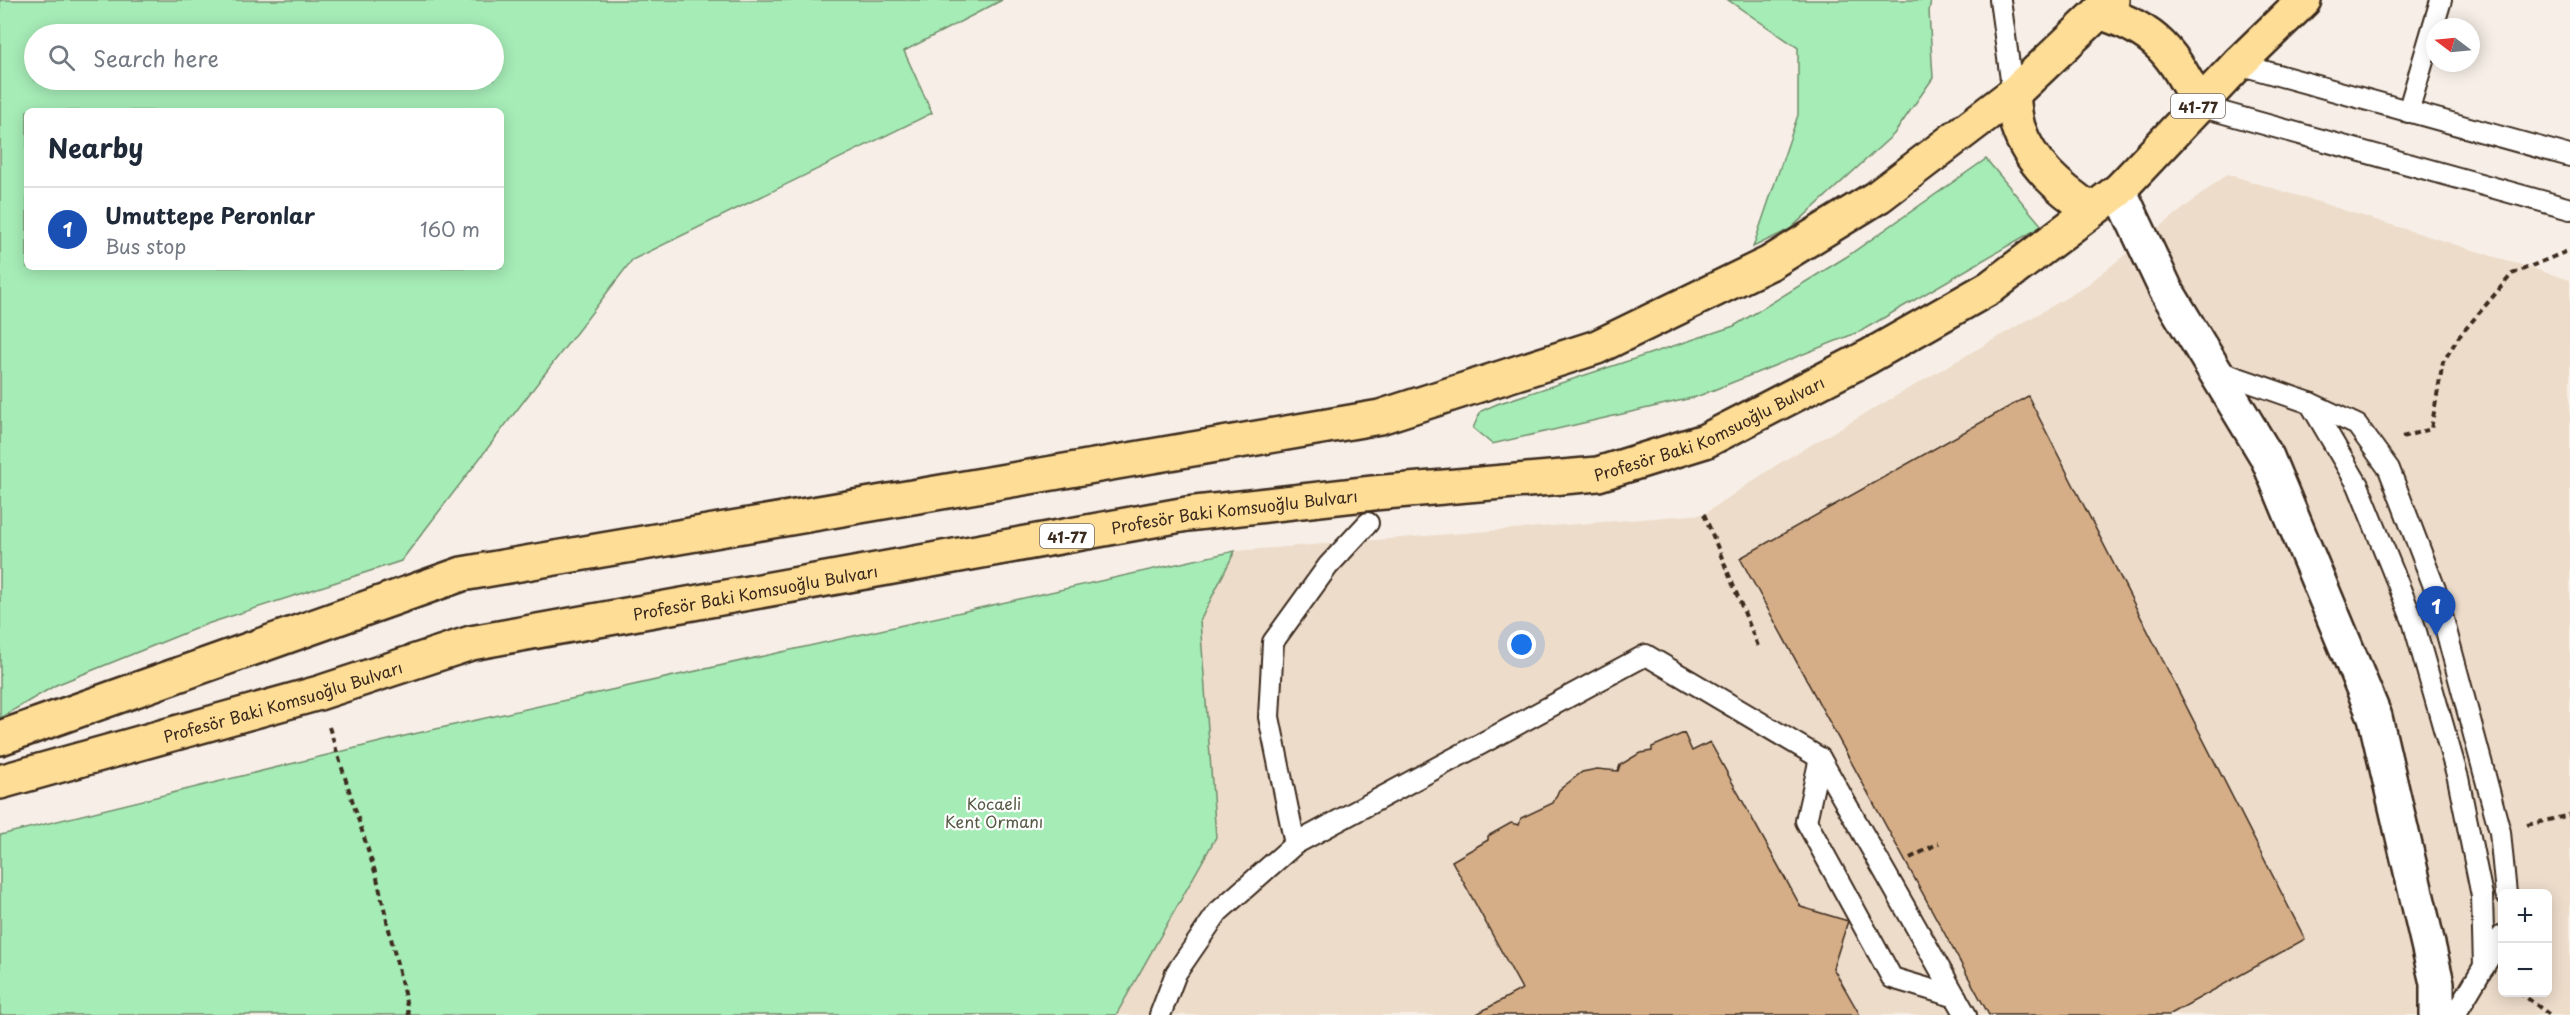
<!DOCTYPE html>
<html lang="en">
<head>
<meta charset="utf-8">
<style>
	:root { --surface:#fff; --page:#f6f6f7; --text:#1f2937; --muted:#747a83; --line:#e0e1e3; --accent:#3b2a1e }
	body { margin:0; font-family:"Playpen Sans",sans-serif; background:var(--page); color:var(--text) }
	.controls { position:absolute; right:18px; bottom:18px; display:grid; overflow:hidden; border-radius:9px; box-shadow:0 3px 15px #0003 }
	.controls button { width:54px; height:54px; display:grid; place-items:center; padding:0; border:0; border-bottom:2px solid var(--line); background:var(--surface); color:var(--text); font:30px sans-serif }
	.compass { position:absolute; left:2426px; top:18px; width:54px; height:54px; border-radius:50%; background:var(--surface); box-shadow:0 3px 15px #0003; rotate:286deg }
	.you { position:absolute; left:1522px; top:645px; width:21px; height:21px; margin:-15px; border:4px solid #fff; border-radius:50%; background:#1a73e8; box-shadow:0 0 0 9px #1a73e833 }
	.badge { display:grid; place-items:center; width:39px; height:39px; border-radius:50%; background:var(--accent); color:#fff; font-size:20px; font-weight:700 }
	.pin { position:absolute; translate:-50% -50px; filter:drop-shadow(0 2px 3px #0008) }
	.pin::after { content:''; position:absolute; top:32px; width:21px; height:18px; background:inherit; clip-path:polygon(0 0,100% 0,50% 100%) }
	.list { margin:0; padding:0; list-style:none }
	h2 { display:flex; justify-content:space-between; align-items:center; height:78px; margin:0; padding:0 24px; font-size:26px }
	h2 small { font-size:20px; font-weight:400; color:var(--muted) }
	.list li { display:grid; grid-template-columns:39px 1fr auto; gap:18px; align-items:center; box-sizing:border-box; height:84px; padding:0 24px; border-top:2px solid var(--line) }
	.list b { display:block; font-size:22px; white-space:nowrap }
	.list p { margin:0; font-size:20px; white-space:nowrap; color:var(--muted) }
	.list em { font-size:20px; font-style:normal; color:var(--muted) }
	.icon { flex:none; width:33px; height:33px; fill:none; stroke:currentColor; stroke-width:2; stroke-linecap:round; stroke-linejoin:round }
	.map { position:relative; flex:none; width:2570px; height:1015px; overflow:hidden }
	.search { position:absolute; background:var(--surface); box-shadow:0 3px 15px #0003; left:24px; top:24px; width:480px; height:66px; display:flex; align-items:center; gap:15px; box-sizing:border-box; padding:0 21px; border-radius:33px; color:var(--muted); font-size:22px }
	.panel { position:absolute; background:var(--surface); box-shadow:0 3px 15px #0003; left:24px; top:108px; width:480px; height:162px; border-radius:9px }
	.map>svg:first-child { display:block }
	.built { fill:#eddcca; fill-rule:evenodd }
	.green { fill:#a6ecb7; stroke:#708b6a; stroke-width:1.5; fill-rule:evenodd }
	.building { fill:#d5ae87; stroke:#3b2a1e; stroke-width:1.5 }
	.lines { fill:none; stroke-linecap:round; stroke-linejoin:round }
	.lane-casing { stroke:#3b2a1e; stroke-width:24 }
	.secondary-casing { stroke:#3b2a1e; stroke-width:38 }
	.highway-casing { stroke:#3b2a1e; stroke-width:38 }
	.path { stroke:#3b2a1e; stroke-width:4; stroke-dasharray:6 4.5; stroke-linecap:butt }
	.lane { stroke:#fff; stroke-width:20 }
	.secondary { stroke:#fff; stroke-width:33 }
	.highway { stroke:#fedd96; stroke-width:33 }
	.labels { text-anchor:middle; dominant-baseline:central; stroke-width:4.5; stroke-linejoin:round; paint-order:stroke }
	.shield { fill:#fff; stroke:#766a62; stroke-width:1.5 }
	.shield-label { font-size:15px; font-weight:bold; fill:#3b2a1e }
	.street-label { font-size:16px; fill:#3b2a1e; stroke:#fff }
	.park-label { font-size:16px; fill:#565a44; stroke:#fff }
</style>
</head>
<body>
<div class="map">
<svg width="2570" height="1015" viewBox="0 0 2570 1015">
	<rect width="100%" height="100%" fill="#f7efe7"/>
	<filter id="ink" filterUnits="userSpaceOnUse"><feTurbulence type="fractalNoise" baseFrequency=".0167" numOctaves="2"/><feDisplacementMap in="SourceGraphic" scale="12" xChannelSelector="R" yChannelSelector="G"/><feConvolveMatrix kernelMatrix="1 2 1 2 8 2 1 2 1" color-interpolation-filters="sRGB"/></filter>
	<g filter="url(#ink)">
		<path class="built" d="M2227 174 2570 280V1015H1116L1216 837 1200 621 1235 551 1704 514 1778 464 2083 288ZM2502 894H2548V992H2502Z"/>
		<g class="green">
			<path d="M0 0H1002L904 51 932 113 632 260 401 561 207 624 56 685 0 718ZM494 34V80H34V34ZM27 111H501V267H27Z"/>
			<polygon points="1728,0 1931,0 1929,11 1933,78 1894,134 1790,229 1753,247 1798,115 1798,48"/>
			<polygon points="1986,159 2042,226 1861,331 1696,397 1492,444 1473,428 1481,411 1497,404 1734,326 1846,257"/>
			<polygon points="1235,551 1200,621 1216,837 1116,1015 0,1015 0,835 409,735"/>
		</g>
		<g class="building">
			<polygon points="2028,396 2305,939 2169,1015 1989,1015 1740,558"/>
			<polygon points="1684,733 1692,751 1710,742 1801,907 1848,921 1833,968 1860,1015 1475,1015 1522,989 1452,861 1488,840 1488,836 1511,823 1519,825 1521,818 1553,803 1559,790 1582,772 1597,769 1618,771 1620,765 1640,753 1652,751 1652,747"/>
		</g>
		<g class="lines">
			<g class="lane-casing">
				<g id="lane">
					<polyline points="2000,0 2013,94"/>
					<polyline points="2238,64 2570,156"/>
					<polyline points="2199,106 2570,209"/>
					<polyline points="2408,112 2441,0"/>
					<polyline points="2215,370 2310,403 2357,425 2389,469 2435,589 2500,832 2506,894"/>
					<polyline points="2310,403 2358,485 2413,621 2458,778 2482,896 2484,967"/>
					<polyline points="1820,758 1806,821 1892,978 1956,997"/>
					<polyline points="1295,844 1269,717 1273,642 1328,566 1368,523"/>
					<polyline points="1160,1015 1176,973 1218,912 1295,844 1646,655 1820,758 1966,1015"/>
					<polyline points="2455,1015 2502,936"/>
				</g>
			</g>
			<g class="secondary-casing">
				<polyline id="secondary" points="2119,190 2166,290 2267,457 2375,717 2437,983 2437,1015"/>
			</g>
			<g class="highway-casing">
				<g id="highway">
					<path d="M2099 12C2157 30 2173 53 2199 106"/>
					<path d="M2013 94C2014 105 2015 117 2018 127 2030 164 2060 189 2091 210"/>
					<polyline points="0,738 462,574 1380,417 1597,347 1770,263 1879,196 2013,94 2112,0"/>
					<path id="s1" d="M0 782 319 693 471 643 1187 514 1373 493 1598 474 1705 441 1868 357 1991 287 2119 190 2238 64 2304 0"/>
				</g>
			</g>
			<g class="path">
				<polyline points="2402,437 2431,429 2443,362 2458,338 2512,274 2570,250"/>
				<polyline points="1704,514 1758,646"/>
				<polyline points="329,727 377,878 409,1015"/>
				<polyline points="2527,825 2570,815"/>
				<polyline points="1910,858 1939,843"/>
				<polyline points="2519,992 2550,1015"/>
			</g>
			<use href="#lane" class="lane"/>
			<use href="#secondary" class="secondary"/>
			<use href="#highway" class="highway"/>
		</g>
	</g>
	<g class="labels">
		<g class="shield">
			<rect x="2171" y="94" width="54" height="24" rx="4.5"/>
			<rect x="1040" y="524" width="54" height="24" rx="4.5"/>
		</g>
		<g class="shield-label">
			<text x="2198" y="106">41-77</text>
			<text x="1067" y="536">41-77</text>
		</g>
		<g class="street-label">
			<text stroke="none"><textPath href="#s1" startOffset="1752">Profesör Baki Komsuoğlu Bulvarı</textPath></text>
			<text stroke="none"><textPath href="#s1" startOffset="1266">Profesör Baki Komsuoğlu Bulvarı</textPath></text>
			<text stroke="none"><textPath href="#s1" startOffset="780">Profesör Baki Komsuoğlu Bulvarı</textPath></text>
			<text stroke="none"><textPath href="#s1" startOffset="294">Profesör Baki Komsuoğlu Bulvarı</textPath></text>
		</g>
		<g class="park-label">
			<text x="994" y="803">Kocaeli<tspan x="994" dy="18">Kent Ormanı</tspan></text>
		</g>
	</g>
</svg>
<div class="controls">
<button>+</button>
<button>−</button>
</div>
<svg class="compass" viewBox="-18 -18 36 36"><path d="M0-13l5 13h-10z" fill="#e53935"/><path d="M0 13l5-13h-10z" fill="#747a83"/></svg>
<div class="you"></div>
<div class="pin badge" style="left:2436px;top:636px;background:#1a4fb4">1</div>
<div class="search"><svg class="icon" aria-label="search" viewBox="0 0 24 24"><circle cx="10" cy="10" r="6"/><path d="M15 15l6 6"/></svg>Search here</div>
<section class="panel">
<h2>Nearby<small></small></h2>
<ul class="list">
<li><span class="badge" style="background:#1a4fb4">1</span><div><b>Umuttepe Peronlar</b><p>Bus stop</p></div><em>160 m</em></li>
</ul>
</section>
</div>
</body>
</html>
